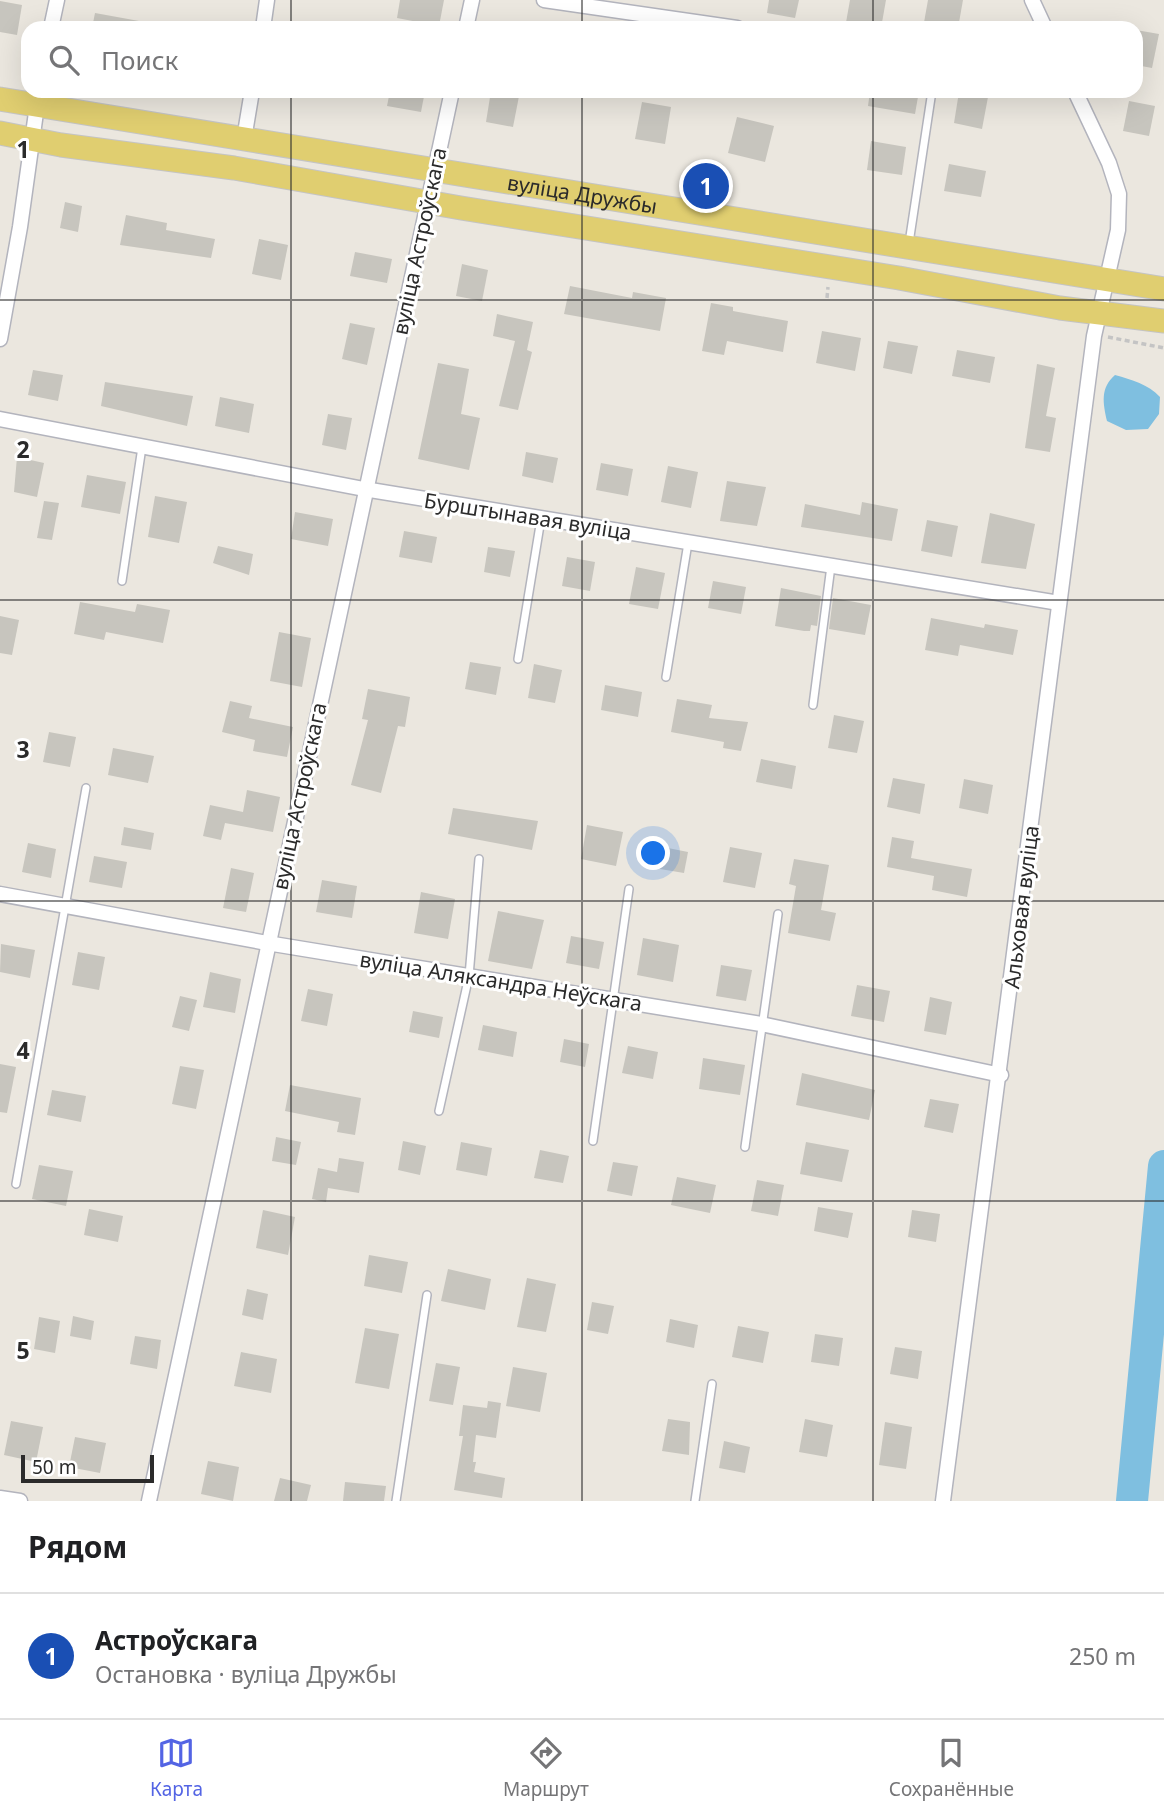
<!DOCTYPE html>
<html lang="ru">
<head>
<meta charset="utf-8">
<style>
	:root { --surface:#fff; --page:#f2f2f2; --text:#202124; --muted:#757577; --line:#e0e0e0; --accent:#5364e4 }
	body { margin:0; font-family:"Noto Sans",sans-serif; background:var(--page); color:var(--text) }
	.scale { position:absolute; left:21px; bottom:18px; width:133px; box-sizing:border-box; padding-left:7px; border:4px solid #2b2b2b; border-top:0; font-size:19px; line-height:24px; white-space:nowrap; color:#2b2b2b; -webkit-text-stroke:5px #fff; paint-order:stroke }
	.you { position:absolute; left:654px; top:854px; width:24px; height:24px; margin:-18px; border:5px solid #fff; border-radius:50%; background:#1a73e8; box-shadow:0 0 0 10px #1a73e833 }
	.badge { display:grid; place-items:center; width:46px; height:46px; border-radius:50%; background:var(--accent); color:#fff; font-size:23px; font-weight:700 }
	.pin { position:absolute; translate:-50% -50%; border:4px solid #fff; box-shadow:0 2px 7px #0006 }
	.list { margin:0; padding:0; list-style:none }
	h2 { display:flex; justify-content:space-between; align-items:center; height:91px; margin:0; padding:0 28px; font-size:30px }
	h2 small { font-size:23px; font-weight:400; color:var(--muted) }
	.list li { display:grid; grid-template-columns:46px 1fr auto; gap:21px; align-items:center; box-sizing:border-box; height:126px; padding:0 28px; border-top:2px solid var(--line) }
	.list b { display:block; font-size:26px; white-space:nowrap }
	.list p { margin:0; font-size:23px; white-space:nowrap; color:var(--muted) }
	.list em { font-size:23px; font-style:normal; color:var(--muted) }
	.icon { flex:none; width:38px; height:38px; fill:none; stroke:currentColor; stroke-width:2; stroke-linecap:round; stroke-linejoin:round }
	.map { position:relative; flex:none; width:1164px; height:1501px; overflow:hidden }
	.search { position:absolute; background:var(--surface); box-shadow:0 7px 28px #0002; left:21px; right:21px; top:21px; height:77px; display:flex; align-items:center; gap:18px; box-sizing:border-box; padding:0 24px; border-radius:21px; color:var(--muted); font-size:26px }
	.sheet { height:217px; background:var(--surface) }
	nav { display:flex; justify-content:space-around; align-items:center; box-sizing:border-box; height:98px; border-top:2px solid var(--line); background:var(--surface); font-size:19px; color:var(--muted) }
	nav a { display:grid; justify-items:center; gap:4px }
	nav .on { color:var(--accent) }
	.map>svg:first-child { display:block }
	.water { fill:#7fbfe0 }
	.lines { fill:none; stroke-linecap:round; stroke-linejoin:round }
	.river { stroke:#7fbfe0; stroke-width:32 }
	.building { fill:#c7c5be }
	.service-casing { stroke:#b3b4bd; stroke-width:10 }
	.minor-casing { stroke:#b3b4bd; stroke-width:17 }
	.primary-casing { stroke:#c4c4c4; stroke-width:25 }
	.path { stroke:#c4c4c4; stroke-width:3.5; stroke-dasharray:5 3.5; stroke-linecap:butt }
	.service { stroke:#fff; stroke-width:7 }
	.minor { stroke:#fff; stroke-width:14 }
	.primary { stroke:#e0ce70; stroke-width:23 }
	.grid { fill:none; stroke:#2b2b2b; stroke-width:2; stroke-opacity:0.55 }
	.labels { text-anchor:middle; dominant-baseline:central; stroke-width:6; stroke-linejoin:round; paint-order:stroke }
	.street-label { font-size:21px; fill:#2b2b2b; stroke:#fff }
	.grid-label { font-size:23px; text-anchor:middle; font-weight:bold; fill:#2b2b2b; stroke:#fff; stroke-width:6; stroke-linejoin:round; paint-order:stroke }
</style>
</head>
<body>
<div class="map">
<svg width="1164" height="1501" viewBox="0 0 1164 1501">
	<rect width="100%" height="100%" fill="#ebe7df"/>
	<path class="water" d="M1115 375C1132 380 1148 384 1160 397L1159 414 1148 429 1126 430 1107 421C1103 403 1100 388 1115 375Z"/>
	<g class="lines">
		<polyline class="river" points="1132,1501 1164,1166"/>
	</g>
	<g class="building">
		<polygon points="400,0 444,0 439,26 397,18"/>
		<polygon points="769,0 799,0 795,18 767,13"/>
		<polygon points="850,0 886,0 881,28 845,28"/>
		<polygon points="928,0 963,0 958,28 923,28"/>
		<polygon points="0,1 22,5 17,35 0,32"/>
		<polygon points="95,13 139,21 138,28 92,28"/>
		<polygon points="1136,30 1159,34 1152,68 1136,65"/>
		<polygon points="390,91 425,91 421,112 387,106"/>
		<polygon points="491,91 520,91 513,127 486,122"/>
		<polygon points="870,91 919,91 915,114 868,106"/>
		<polygon points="959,92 988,97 982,129 954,123"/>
		<polygon points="1129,101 1155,106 1149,136 1123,131"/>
		<polygon points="642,102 671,107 665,144 635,139"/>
		<polygon points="737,117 774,126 765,162 728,153"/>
		<polygon points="871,141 906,147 902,175 867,170"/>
		<polygon points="949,164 986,171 981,197 944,191"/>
		<polygon points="65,202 82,206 78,232 60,228"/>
		<polygon points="126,215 167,223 166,230 215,239 211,258 120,245"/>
		<polygon points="259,239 288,245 281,280 252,274"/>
		<polygon points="355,252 392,259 387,283 350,276"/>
		<polygon points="462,264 488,270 482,301 456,296"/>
		<polygon points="570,286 632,298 633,292 666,298 660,331 564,314"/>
		<polygon points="711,303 733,307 733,311 788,321 783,352 727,341 724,355 702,351"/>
		<polygon points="497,314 533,322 527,350 532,352 518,410 499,406 515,341 493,336"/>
		<polygon points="350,323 375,328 367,365 342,359"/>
		<polygon points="822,331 861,338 855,371 816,363"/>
		<polygon points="888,341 918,346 912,374 883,368"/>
		<polygon points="957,350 995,357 990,383 952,376"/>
		<polygon points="438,363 469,369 461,414 480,418 469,470 418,459"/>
		<polygon points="1037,364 1055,368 1046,416 1056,418 1050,452 1025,448"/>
		<polygon points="33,370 63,375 58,401 28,395"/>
		<polygon points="105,382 193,396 187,426 101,406"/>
		<polygon points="220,397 254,404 249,433 215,426"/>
		<polygon points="328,414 352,418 346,450 322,445"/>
		<polygon points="526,452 558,458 553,483 522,476"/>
		<polygon points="17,457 44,463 37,497 14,492"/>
		<polygon points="601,463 633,469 628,496 596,490"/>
		<polygon points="668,466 698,472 691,508 661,502"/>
		<polygon points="87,475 126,482 120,514 81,507"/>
		<polygon points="727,481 766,487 757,526 720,521"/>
		<polygon points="155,496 187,502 179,543 148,537"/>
		<polygon points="44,501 59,503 52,540 37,538"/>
		<polygon points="862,502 898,509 892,541 801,527 805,504 860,515"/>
		<polygon points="295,512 333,519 328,546 291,539"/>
		<polygon points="990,513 1035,524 1026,569 981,563"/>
		<polygon points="927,520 958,526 952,557 921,551"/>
		<polygon points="404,531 437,537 432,563 399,557"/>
		<polygon points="218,546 253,554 249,575 213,563"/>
		<polygon points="488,547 515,551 510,577 484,572"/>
		<polygon points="567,557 595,562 590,591 562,586"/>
		<polygon points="636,567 665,573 658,609 629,604"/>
		<polygon points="713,581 746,587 741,614 708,608"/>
		<polygon points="781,588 821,596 817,626 811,625 810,631 804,631 775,626"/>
		<polygon points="833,598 871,605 865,635 829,629"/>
		<polygon points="80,602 135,612 137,604 170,610 163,643 106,632 104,640 74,634"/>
		<polygon points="0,616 19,620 12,655 0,653"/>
		<polygon points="931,618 984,628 985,624 1018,630 1013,655 960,645 958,656 925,650"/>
		<polygon points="279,632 311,638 302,687 270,681"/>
		<polygon points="470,662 501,667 496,695 465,689"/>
		<polygon points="534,664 562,670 555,703 528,698"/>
		<polygon points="605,685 642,692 638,717 601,710"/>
		<polygon points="368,689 410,697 405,727 398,726 381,793 351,785 368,720 362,719"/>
		<polygon points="677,699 712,705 709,718 748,722 741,751 723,748 724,742 671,732"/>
		<polygon points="230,701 252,706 249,718 293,727 287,757 253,751 255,740 222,732"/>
		<polygon points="834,715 864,721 857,753 828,748"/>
		<polygon points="49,732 76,737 70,767 43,762"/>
		<polygon points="113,748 154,756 148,783 108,775"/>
		<polygon points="761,759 796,766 792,789 756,782"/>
		<polygon points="893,778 925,784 920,814 887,807"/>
		<polygon points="964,779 993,785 988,814 959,808"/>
		<polygon points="247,790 280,797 273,832 225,823 221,840 203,836 210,805 243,812"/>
		<polygon points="453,808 538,821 532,850 448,834"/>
		<polygon points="587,825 623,832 616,866 581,859"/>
		<polygon points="124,827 154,833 151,850 121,845"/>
		<polygon points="892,837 914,841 911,858 972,869 967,897 932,890 934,876 887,867"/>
		<polygon points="28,843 56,849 51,878 22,872"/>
		<polygon points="658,846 688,852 684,873 654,868"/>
		<polygon points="730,847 762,853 755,888 723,882"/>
		<polygon points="94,856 127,862 122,888 89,882"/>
		<polygon points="794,859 829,865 821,910 836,913 830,941 788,933 796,886 789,884"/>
		<polygon points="231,868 254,873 246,912 223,908"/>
		<polygon points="322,880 357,886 352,918 316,912"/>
		<polygon points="421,892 455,899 448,939 414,933"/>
		<polygon points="498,911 544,920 532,969 488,961"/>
		<polygon points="571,936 604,942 599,969 566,963"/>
		<polygon points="643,938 679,945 673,982 637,975"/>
		<polygon points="1,944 35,950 30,978 0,972"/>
		<polygon points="78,952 105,957 99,990 72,985"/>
		<polygon points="721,965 752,970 746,1001 716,996"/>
		<polygon points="210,972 241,979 235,1013 203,1007"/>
		<polygon points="857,985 890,991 884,1022 851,1016"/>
		<polygon points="308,989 333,994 327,1026 301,1021"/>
		<polygon points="180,996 197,1000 189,1031 172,1027"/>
		<polygon points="930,997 952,1002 946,1035 924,1031"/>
		<polygon points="413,1011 443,1017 439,1038 409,1032"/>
		<polygon points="483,1025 517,1032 513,1057 478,1050"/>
		<polygon points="564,1039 589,1044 585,1067 560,1062"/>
		<polygon points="628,1046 658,1052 653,1079 622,1073"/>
		<polygon points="703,1058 745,1065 740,1095 699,1089"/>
		<polygon points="0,1064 16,1067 7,1113 0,1112"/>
		<polygon points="180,1066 204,1070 196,1109 172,1104"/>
		<polygon points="802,1073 875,1090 869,1120 796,1105"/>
		<polygon points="290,1085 361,1098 355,1135 337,1132 339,1122 285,1111"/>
		<polygon points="52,1090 86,1096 81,1122 47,1115"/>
		<polygon points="930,1099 959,1104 953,1133 924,1127"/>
		<polygon points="276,1137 301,1142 296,1165 272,1161"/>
		<polygon points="403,1141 426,1146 420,1175 398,1170"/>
		<polygon points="461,1142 492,1148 487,1176 456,1170"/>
		<polygon points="806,1142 849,1150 842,1182 800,1174"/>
		<polygon points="540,1150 569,1156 563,1183 534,1178"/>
		<polygon points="339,1158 364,1162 359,1193 328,1188 326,1202 312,1199 318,1168 337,1172"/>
		<polygon points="613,1162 638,1166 632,1196 607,1191"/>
		<polygon points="39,1165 73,1171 66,1206 32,1199"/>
		<polygon points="677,1177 716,1185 710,1213 671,1205"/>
		<polygon points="757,1180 784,1185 778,1216 751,1211"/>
		<polygon points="818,1207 853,1213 848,1238 814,1231"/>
		<polygon points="89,1209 123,1216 118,1242 84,1235"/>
		<polygon points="263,1210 295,1217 288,1255 256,1248"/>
		<polygon points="912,1210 940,1214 936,1242 908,1237"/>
		<polygon points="369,1255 408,1262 402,1293 364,1286"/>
		<polygon points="448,1269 491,1279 485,1310 441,1301"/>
		<polygon points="527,1278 556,1284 546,1332 517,1327"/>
		<polygon points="247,1289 268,1294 263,1320 242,1315"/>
		<polygon points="592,1302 614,1306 608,1334 587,1330"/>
		<polygon points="73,1316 94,1321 91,1340 70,1336"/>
		<polygon points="39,1317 60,1321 55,1353 34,1349"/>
		<polygon points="670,1319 698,1325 694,1348 666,1342"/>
		<polygon points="738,1326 769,1332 763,1363 732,1357"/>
		<polygon points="365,1328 399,1334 389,1389 355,1383"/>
		<polygon points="815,1334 843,1338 839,1366 811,1362"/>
		<polygon points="135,1336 161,1340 157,1369 130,1364"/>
		<polygon points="895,1347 922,1351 918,1379 890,1374"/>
		<polygon points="241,1352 277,1359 271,1393 234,1386"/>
		<polygon points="436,1363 460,1367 453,1405 429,1401"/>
		<polygon points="513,1367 547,1373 540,1412 506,1406"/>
		<polygon points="488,1401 501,1403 496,1438 476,1435 473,1462 476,1462 474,1472 505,1478 502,1498 454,1490 463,1436 459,1436 463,1405 487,1408"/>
		<polygon points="668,1419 690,1422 689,1455 662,1451"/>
		<polygon points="805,1419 833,1425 827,1457 799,1452"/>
		<polygon points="11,1421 43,1427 36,1462 4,1455"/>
		<polygon points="885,1422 912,1427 906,1469 879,1465"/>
		<polygon points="75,1437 106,1443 100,1473 69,1467"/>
		<polygon points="724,1441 750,1447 745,1473 719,1468"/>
		<polygon points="208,1461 239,1467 233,1501 201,1494"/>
		<polygon points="280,1478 311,1485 307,1501 274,1501"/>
		<polygon points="345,1482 386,1486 384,1501 343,1501"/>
	</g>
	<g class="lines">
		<g class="service-casing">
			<g id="service">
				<polyline points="909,243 932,91"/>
				<polyline points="122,581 142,447"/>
				<polyline points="518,659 541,519"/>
				<polyline points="666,677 688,543"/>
				<polyline points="813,705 831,566"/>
				<polyline points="439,1111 469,976 479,859"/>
				<polyline points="593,1141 629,889"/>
				<polyline points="745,1147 778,914"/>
				<polyline points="16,1184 86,788"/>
				<polyline points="396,1501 427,1295"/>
				<polyline points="695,1501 712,1384"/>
			</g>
		</g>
		<g class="minor-casing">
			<g id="minor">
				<polyline points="544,0 737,28"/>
				<polyline points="1032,0 1045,28"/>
				<polyline points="51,28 57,0"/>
				<polyline points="263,28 267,0"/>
				<polyline points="466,28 472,0"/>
				<polyline points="244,139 252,91"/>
				<polyline points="0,339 20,227 39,91"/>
				<polyline points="0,419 364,489 1059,603"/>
				<polyline points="0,894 267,943 761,1024 1001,1075"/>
				<polyline points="0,1498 20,1501"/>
				<polyline points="149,1501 452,91"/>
				<polyline points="943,1501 1094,336 1118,230 1119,194 1109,163 1075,91"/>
			</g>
		</g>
		<g class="primary-casing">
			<g id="primary">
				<path id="s1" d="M0 99 1164 289"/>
				<polyline points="0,133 61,145 234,168 461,208 899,278 1060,308 1164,321"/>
			</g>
		</g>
		<g class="path">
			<polyline points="827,298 828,287"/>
			<polyline points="1108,337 1164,348"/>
		</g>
		<use href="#service" class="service"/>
		<use href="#minor" class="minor"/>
		<use href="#primary" class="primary"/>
	</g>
	<path class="grid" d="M291 0V28M582 0V28M873 0V28M291 91V1501M582 91V1501M873 91V1501M0 300H1164M0 600H1164M0 901H1164M0 1201H1164"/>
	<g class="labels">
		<g class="street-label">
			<text stroke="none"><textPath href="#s1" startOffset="590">вуліца Дружбы</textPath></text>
			<text transform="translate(419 241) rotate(-78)">вуліца Астроўскага</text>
			<text transform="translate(528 516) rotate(9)">Бурштынавая вуліца</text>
			<text transform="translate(299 796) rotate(-78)">вуліца Астроўскага</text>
			<text transform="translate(1021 907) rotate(-83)">Альховая вуліца</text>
			<text transform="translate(501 981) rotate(9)">вуліца Аляксандра Неўскага</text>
		</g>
	</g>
	<g class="grid-label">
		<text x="23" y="158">1</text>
		<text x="23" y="458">2</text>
		<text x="23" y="758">3</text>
		<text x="23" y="1059">4</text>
		<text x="23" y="1359">5</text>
	</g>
</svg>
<div class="scale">50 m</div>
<div class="you"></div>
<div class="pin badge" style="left:706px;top:186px;background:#1a4fb4">1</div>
<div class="search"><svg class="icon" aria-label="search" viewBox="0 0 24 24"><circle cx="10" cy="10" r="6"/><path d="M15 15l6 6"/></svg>Поиск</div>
</div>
<section class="sheet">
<h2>Рядом<small></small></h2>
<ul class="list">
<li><span class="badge" style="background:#1a4fb4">1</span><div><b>Астроўскага</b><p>Остановка · вуліца Дружбы</p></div><em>250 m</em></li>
</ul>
</section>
<nav>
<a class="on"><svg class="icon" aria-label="map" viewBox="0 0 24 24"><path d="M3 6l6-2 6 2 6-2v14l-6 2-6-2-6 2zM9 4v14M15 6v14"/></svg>Карта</a>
<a><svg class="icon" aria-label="directions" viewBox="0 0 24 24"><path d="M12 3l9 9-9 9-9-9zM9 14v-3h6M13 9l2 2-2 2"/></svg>Маршрут</a>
<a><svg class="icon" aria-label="saved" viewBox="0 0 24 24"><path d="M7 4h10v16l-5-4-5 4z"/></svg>Сохранённые</a>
</nav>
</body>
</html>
